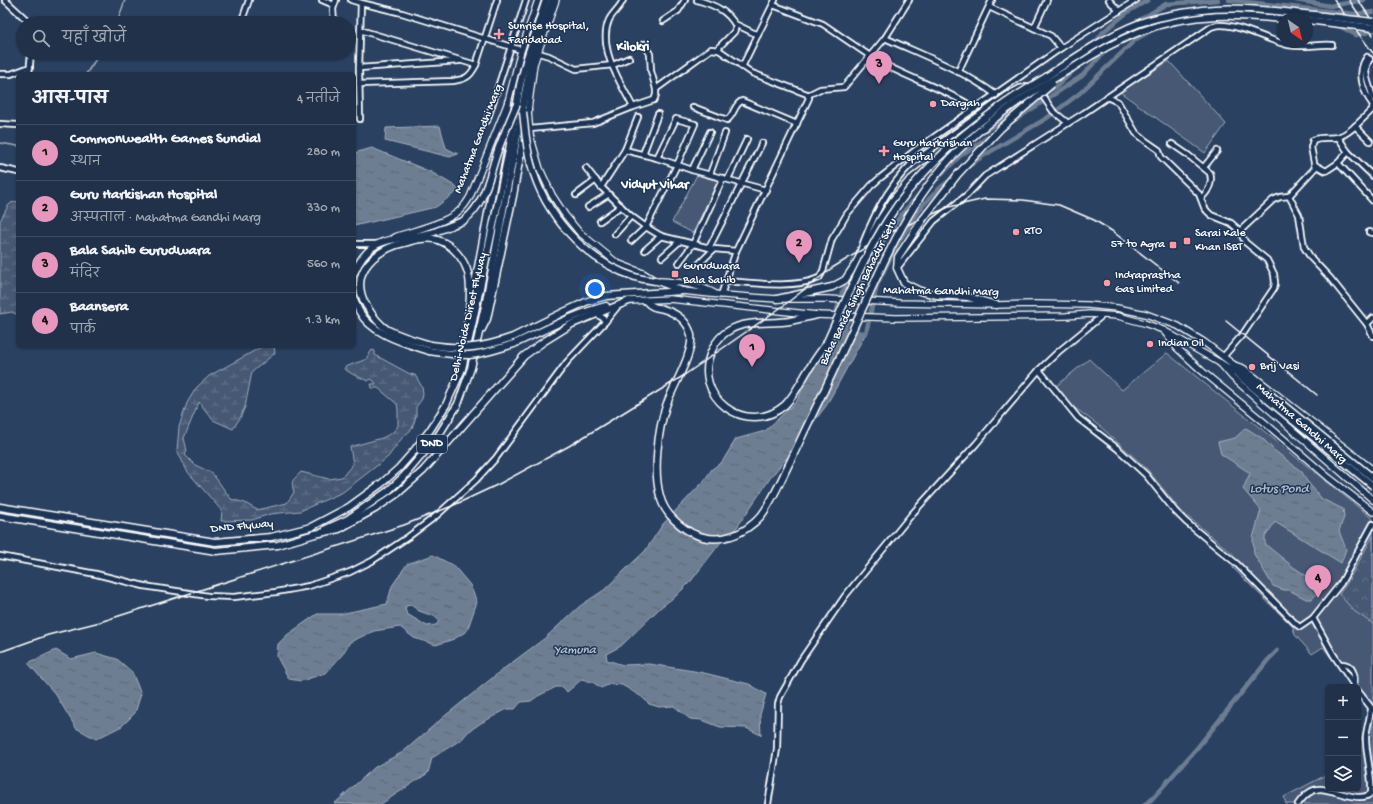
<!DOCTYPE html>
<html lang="hi">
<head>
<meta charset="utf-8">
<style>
	:root { --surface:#203149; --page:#2d3d53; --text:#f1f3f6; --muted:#a2a9b4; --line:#3d4c61; --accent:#e797bd }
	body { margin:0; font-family:"Gochi Hand","Playpen Sans Deva",sans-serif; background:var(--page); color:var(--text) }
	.controls { position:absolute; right:12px; bottom:12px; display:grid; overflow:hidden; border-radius:6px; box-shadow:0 1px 3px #0004 }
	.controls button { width:36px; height:36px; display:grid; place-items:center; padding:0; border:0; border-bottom:1px solid var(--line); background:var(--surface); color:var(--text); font:20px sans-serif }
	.compass { position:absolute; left:1277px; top:12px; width:36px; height:36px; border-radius:50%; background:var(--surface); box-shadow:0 1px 3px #0004; rotate:145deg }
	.you { position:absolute; left:595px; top:289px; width:14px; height:14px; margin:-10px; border:3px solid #fff; border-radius:50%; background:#1a73e8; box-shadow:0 0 0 6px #1a73e833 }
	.badge { display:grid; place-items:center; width:26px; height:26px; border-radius:50%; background:var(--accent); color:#111; font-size:13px; font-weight:700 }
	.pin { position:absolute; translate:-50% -33px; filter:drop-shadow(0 1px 2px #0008) }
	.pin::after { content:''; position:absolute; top:21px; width:14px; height:12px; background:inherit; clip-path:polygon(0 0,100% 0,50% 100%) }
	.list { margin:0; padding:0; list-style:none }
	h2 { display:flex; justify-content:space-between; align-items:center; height:52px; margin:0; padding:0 16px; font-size:17px }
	h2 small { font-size:13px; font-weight:400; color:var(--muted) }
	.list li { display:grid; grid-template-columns:26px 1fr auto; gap:12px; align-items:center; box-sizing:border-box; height:56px; padding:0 16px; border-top:1px solid var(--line) }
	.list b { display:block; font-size:15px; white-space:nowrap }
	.list p { margin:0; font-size:13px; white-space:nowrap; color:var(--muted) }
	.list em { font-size:13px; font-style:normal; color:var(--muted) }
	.icon { flex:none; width:22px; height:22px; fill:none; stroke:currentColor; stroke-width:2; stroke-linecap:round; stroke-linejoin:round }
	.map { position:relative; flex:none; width:1373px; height:804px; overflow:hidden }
	.search { position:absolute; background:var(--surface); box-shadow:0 1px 3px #0004; left:16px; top:16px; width:340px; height:44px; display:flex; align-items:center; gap:10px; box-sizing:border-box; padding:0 14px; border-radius:22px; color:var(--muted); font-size:15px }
	.panel { position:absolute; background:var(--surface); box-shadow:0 1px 3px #0004; left:16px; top:72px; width:340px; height:276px; border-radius:6px }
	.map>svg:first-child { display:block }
	.green { fill:#465975; stroke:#a2acba }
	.forest { fill:url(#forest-crowns); stroke:#a2acba }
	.wetland { fill:url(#wetland-marsh); stroke:#a2acba }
	.water { fill:url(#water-ripples); stroke:#a7b1be; fill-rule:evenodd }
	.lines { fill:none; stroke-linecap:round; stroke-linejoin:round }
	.stream { stroke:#a7b1be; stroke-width:1.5 }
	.canal { stroke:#6d7d92; stroke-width:4.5 }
	.minor-tunnel { stroke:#4a5e79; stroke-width:4.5; stroke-dasharray:4.5 2; stroke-linecap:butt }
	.minor-casing { stroke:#fff; stroke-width:8 }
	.major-casing { stroke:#fff; stroke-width:8 }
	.highway-casing { stroke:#fff; stroke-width:9 }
	.minor { stroke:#1d3557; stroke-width:4.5 }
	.major { stroke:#1d3557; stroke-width:5.5 }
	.highway { stroke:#1d3557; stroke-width:6 }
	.rail { stroke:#fff; stroke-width:1.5 }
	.highway-bridge-casing { stroke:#fff; stroke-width:9; stroke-linecap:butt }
	.highway-bridge { stroke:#1d3557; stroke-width:6 }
	.poi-dot { fill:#ff9aa2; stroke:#1d3557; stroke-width:1.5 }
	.labels { text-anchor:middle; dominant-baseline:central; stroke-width:3; stroke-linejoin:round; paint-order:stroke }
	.shield { fill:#1d3557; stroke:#bbc2cd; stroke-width:1 }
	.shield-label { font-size:11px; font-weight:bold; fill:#fff }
	.poi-label { font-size:12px; fill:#fff; stroke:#1d3557; text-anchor:start }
	.street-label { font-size:12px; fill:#fff; stroke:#1d3557 }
	.neighbourhood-label { font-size:13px; font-weight:bold; fill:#fff; stroke:#1d3557 }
	.water-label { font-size:13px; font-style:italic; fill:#b6bec8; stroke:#1d3557 }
</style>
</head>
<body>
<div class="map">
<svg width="1373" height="804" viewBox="0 0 1373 804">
	<defs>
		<pattern id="forest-crowns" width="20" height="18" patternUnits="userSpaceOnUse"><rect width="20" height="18" fill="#465975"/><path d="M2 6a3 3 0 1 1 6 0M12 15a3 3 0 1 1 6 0" fill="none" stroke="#62728a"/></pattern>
		<pattern id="wetland-marsh" width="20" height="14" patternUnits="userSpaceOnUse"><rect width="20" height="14" fill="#465975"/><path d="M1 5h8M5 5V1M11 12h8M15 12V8" fill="none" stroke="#62728a"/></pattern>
		<pattern id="water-ripples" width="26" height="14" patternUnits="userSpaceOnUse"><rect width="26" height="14" fill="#6d7d92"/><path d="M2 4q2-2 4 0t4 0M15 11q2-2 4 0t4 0" fill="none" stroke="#5e6772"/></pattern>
	</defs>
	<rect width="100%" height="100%" fill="#2a4161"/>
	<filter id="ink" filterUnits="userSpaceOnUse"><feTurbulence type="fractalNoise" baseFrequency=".025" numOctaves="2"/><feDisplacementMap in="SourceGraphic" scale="8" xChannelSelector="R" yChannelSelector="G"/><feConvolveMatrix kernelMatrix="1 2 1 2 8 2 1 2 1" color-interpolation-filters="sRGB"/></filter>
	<g filter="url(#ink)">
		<g class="green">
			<polygon points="1169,61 1226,124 1205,153 1120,92"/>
			<polygon points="697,175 718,181 693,233 672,222"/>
			<polygon points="1167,353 1373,519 1373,804 1286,804 1284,797 1328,774 1328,789 1358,789 1358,741 1361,740 1369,709 1358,694 1358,687 1353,687 1323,647 1312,654 1295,635 1293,627 1233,568 1233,554 1181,511 1147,469 1102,428 1071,405 1056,386 1089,359 1122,390"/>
		</g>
		<polygon class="forest" points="1373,536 1373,624 1354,611 1339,594 1347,583"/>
		<g class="wetland">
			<polygon points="18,201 18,315 12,312 0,314 0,221 8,206 11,203"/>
			<path d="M263 346H274L275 353 252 372 245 407 240 418 233 429 213 420 199 402 184 438 187 451 185 455 195 465 212 473 231 499 245 503 257 510 287 503 294 492C290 479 293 481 301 472L329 479 342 477 353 464 350 447 382 438 392 433 398 426V410L397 404 378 388H372L371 384H376L374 381 371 379 368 381 354 375 344 369 345 367 367 359V357L372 350 375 351V355L410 374 415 375 422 387 423 393 422 399 416 407V416L412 429 402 438 388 457 343 492 300 511 270 514 252 520 221 521 222 511 187 471 177 450 179 427 187 403 196 388 209 376Z"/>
		</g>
		<g class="water">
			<polygon points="440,126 446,148 458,154 450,157 385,141 386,128"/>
			<polygon points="372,148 431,172 460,189 436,207 354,226 354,153"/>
			<polygon points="832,330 866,333 826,406 803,436 797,448 783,462 771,477 733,533 721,542 691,581 677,595 661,607 621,646 606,654 607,660 623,665 649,664 700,672 749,684 766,694 760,715 761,735 746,728 720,727 702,720 690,719 674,706 659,707 649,704 642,697 622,685 610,684 601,688 594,683 582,679 567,692 563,687 556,687 538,696 531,701 521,702 515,709 507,709 481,723 468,732 462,739 432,758 428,773 381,804 334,804 375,767 403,752 446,715 506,667 545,638 580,606 604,590 645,551 663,524 703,482 712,469 722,462 736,439 765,431 797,401 813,365"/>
			<polygon points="1246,428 1262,438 1275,451 1302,472 1306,480 1322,499 1343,509 1344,517 1339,531 1346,549 1341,563 1275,522 1265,537 1265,544 1292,566 1321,586 1319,591 1312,599 1306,599 1289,590 1284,590 1273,586 1254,554 1253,538 1261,510 1243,489 1250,473 1221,454 1218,442 1235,438"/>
			<path d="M433 555 454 566 470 585 477 602 467 631 454 639 436 645 414 638 400 627 374 631 350 642 342 655 326 673 301 681 289 679 277 657 278 644 287 635 317 614H340L387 604 392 586 407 564ZM411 605 419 611 436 617 439 621 436 625 427 626 407 614 405 609 406 606Z"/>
			<polygon points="56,650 71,659 96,653 117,659 132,672 141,694 135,713 122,726 96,739 76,728 56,695 28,663"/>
		</g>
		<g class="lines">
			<g class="stream">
				<polyline points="117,23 125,0"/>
				<polyline points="86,74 100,53"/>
				<polyline points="0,143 18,146"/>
			</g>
			<g class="canal">
				<polyline points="1229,0 1355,14 1373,12"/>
				<polyline points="1296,0 1330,6 1364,0"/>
				<polyline points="1200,15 1209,12 1240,11"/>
				<polyline points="1285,15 1311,19"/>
				<polyline points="1135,23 1166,4 1218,0"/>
				<polyline points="1338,25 1356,35 1373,31"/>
				<polyline points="1082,60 1103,32 1129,11 1148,0"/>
				<polyline points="1042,95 1056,87 1077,67"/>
				<polyline points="1013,121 1082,76 1108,48"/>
				<polyline points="981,133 1019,110"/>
				<polyline points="939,161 953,149 964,143"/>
				<polyline points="965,169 983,156 1047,118 1080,93 1136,39 1154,29"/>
				<polyline points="937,179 961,155 993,134"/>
				<polyline points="835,317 842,292 859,267"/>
				<polyline points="833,328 832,330 866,333 877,285 897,244 923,205 941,187 953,178"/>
				<path d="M844 330C862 281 880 234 918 196"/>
				<polyline points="1145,804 1151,800 1197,748 1268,660 1277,651"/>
			</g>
			<polyline class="minor-tunnel" points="1367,57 1373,52"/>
			<g class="minor-casing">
				<g id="minor">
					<polyline points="5,0 30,23"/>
					<polyline points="322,0 334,5"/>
					<polyline points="351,0 361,3"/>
					<path d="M623 0C620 8 613 12 609 20 597 48 621 83 633 107"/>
					<path d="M697 0C714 5 727 10 736 26L734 32 719 47V50L752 73 807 94 809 98 736 251 721 295"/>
					<polyline points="1109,0 1119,11"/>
					<polyline points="773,5 823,24 870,56"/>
					<polyline points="989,7 1051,36 1061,48"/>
					<polyline points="663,21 678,11 685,0"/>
					<polyline points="241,23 249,0"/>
					<polyline points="334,23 333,9 336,0"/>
					<polyline points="735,24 758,35"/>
					<polyline points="1034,28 1047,0"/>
					<polyline points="360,30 476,65"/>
					<path d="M885 38C922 55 963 70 996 95"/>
					<polyline points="539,53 549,56 576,69 613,65 629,58"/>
					<path d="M1367 57C1356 72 1363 92 1373 105"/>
					<path d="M1370 59C1361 71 1370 85 1373 98"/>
					<path d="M880 62C903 75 927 83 951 95 959 99 968 103 975 109"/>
					<polyline points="742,67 775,0"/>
					<polyline points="359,68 459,61"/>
					<polyline points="958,72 992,0"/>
					<polyline points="0,74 11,74 30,67"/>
					<polyline points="29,74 31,53"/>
					<path d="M359 84 453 81C466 79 470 77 476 65L497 0"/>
					<polyline points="656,89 711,49 719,50"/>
					<polyline points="1040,92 1053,111 1068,123"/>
					<polyline points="808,95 820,89 844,87 885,38 909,0"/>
					<polyline points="1107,97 1118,102 1136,133 1146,141 1159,150 1161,157 1199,194 1204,207 1207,211 1211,215 1231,223 1240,231 1245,242 1267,260 1274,274 1275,283 1274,288 1243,334 1223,357"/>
					<path d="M1373 105 1372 110C1362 119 1351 133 1338 137 1330 139 1321 136 1313 140L1311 147 1315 168 1289 196 1299 215 1304 247 1311 258 1330 278 1367 324 1373 336"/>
					<path d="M693 107 727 120C734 116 734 104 742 101L797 124"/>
					<polyline points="360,119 359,68 361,3 402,13 521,50"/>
					<polyline points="487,121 526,0"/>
					<polyline points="0,124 18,125"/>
					<polyline points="1355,126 1370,141"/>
					<polyline points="530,129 593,123 633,107 654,100 656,95 656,89 651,71 650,54 644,44"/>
					<polyline points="1338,137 1348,152 1373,176"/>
					<path d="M1172 144 1188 155 1210 173C1213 183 1208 192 1201 198"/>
					<polyline points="625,150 657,158 692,170 766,190"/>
					<polyline points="643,154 658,114"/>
					<polyline points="1338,163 1373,201"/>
					<polyline points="1315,165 1326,171 1338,163 1348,152"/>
					<polyline points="1204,167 1217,151"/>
					<polyline points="0,168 18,172"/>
					<polyline points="586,168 601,187 631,216 646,227 661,236 714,249 736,251"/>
					<polyline points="692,170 710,132"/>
					<polyline points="710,174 725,133"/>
					<polyline points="728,179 747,139"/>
					<polyline points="601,187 625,150 638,117"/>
					<polyline points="576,195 596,180"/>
					<polyline points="588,207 609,194"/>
					<polyline points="600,221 621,206"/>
					<polyline points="1240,231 1273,200 1280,197 1289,196"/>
					<polyline points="1369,232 1373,233"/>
					<polyline points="615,234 631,216"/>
					<polyline points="631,241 646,227 677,165 695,124 676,119 657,158"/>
					<polyline points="354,244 377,244"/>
					<polyline points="709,248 762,143"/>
					<polyline points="645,250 661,236"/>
					<path d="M859 254C871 220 886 189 912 163L1007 95 1020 88 1030 86"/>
					<polyline points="662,257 680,241"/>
					<polyline points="679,263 693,244 723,178"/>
					<polyline points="699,264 714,249"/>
					<path d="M897 268 934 221 967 195 985 176 1084 113 1211 27C1229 18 1268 41 1288 45 1303 48 1318 44 1332 45"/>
					<path d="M726 281C753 283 794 289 819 278L823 271 832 239 837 231 847 214 871 186 880 178 917 149 1061 48 1136 0"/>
					<polyline points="596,314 603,318 605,322"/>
					<polyline points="1367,324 1373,318"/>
					<polyline points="1039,370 1078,418 1118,449 1146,475 1175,511 1186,522 1237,564 1297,625 1300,627 1313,618"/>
					<polyline points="0,556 96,574 144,586 208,596 234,597 276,592 309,586 350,572 372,561 408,537 436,516 476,480 496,458 567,362 605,322 618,306"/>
					<path d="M1340 664C1352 663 1356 674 1354 685"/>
					<polyline points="1355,687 1333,654 1313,618 1341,583 1373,524"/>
					<polyline points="1358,691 1373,710"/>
					<polyline points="768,804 777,749 778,704 780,697 801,660 845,596 912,514 976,444 1039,370 1058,352 1103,315"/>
					<path d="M1298 804C1303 797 1310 789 1320 789 1334 789 1361 804 1371 793 1373 777 1365 752 1366 736 1367 727 1370 718 1371 709"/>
				</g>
			</g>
			<g class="major-casing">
				<g id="major">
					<polyline points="556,0 534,64 528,110 530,135 540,169 552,195 565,215 579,232 617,263 643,273 656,281 683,291 711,294 777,299 827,299 900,303 996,305 1034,304 1088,305 1117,308 1146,314 1178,326 1204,342 1234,365 1243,368 1373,470"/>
					<path d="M395 237C414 230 450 223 463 207 466 204 468 200 470 197L508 102 520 54 538 0"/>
					<path d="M660 281C679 282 697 284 714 293"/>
					<polyline points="629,301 670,299 817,315 896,318 1066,316 1089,314 1118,316 1144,323 1163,330 1220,363 1232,377 1373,500"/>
					<polyline points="1164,331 1177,348 1202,371 1264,422 1328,477 1373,512"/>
				</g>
			</g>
			<g class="highway-casing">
				<g id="highway">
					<path d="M1072 68C1117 38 1161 18 1216 16 1238 15 1261 17 1283 19"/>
					<polyline points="503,134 508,102"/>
					<polyline points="923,219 898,257 897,268 904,283 920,291 937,295 968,297 996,305"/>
					<path d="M354 273C372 232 395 242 431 233 441 230 452 225 463 221"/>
					<path d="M354 299C356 303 357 307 359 311 372 335 405 343 429 351"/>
					<polyline points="472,299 500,149"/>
					<polyline points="777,299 832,287 845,280 855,265 880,220 893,200 909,181 929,165"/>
					<path d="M645 300C647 302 649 305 652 306 655 308 660 308 663 309 676 313 688 321 691 335 694 353 672 388 666 406 658 430 653 471 660 496 663 508 671 518 680 525 694 537 713 542 731 536 742 533 754 524 761 516 773 500 781 480 790 462 801 439 812 415 824 391"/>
					<path d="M817 315C808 317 799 319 790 321 772 324 746 320 730 330 722 334 716 341 712 350 690 395 746 439 785 405 793 397 798 387 804 377 810 366 818 355 826 344"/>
					<polyline points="482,329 487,319 513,196 528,110"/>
					<polyline points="513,337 566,311 588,301 606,296 683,291"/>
					<path d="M514 344C545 330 574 314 606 306"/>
					<path d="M431 345C417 341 402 337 388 330 378 324 372 315 366 305 347 271 378 248 408 242 418 239 429 237 438 240 453 245 464 259 468 273 473 292 467 324 465 343"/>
					<polyline points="1220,363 1235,372 1262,395"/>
					<polyline points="1234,365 1266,391"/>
					<polyline points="0,507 215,542 271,537 311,527 349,507 382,483 399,468 413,452 430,430 446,405 462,369 473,321 509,150 520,85 526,61 546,0"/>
					<polyline points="0,516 216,551 278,545 315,534 339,529 375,509 398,493 423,471 524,356 543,342 572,324 629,301"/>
					<polyline points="326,529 348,519 388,491 404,476 438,436 458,404 471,368 485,306 531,62 552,0"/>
				</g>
			</g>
			<use href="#minor" class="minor"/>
			<use href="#major" class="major"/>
			<use href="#highway" class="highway"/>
			<g class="rail">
				<polyline points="1334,0 1373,53"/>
				<polyline points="1349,0 1373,35"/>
				<polyline points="1358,0 1373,22"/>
				<polyline points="1226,321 1317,395"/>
				<polyline points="0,652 48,635 100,622 404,525 452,506 499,484 569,446 683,376 783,306 832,268 891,232 949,207 985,199 1023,200 1059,205 1094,220 1112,231 1179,283"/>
			</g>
			<g class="highway-bridge-casing">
				<g id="highway-bridge">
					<polyline points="1307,20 1373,28"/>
					<path d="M523 112C525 129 526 147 531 164 544 214 585 261 635 277 641 279 649 280 656 281"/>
					<polyline points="923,219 958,174 1001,128 1052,84"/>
					<path d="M463 221C486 204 489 175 498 150 504 135 510 119 517 104"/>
					<path d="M826 344C845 302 863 258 888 219 915 177 953 141 993 112 1010 99 1028 88 1046 77 1076 57 1106 36 1140 23 1160 16 1181 13 1202 10 1226 7 1251 9 1275 11 1308 14 1340 18 1373 22"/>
					<path d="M431 345C464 350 482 348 513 337"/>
					<path d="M429 351C442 353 456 355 469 355 485 354 500 348 514 344"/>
					<path d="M824 391C838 361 852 331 866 301 892 243 918 187 966 143 999 112 1033 91 1072 68"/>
					<polyline points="1266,391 1373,478"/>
					<polyline points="1262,395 1373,486"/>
				</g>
			</g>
			<use href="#highway-bridge" class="highway-bridge"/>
		</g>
	</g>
	<g class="poi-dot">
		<path d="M497 28h4v4h4v4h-4v4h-4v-4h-4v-4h4z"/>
		<circle cx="933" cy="104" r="4"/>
		<path d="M882 145h4v4h4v4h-4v4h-4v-4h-4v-4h4z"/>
		<circle cx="1016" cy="232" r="4"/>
		<rect x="1183" y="237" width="8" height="8" rx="2"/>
		<rect x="1169" y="241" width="8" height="8" rx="2"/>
		<rect x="671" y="270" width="8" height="8" rx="2"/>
		<circle cx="1107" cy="283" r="4"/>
		<circle cx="1150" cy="344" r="4"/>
		<circle cx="1252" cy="367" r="4"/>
	</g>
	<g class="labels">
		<rect class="shield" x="417" y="435" width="30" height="18" rx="3"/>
		<g class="shield-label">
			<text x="432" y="444">DND</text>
		</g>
		<g class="poi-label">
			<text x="508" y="27">Sunrise Hospital,<tspan x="508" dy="14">Faridabad</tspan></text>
			<text x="941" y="104">Dargah</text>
			<text x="893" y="144">Guru Harkrishan<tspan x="893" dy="14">Hospital</tspan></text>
			<text x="1024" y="232">RTO</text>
			<text x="1195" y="234">Sarai Kale<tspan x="1195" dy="14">Khan ISBT</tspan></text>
			<text x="1165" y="245" text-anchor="end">57 to Agra</text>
			<text x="683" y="267">Gurudwara<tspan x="683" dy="14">Bala Sahib</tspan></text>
			<text x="1115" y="276">Indraprastha<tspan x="1115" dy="14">Gas Limited</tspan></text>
			<text x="1158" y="344">Indian Oil</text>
			<text x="1260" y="367">Brij Vasi</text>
		</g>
		<g class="street-label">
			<text transform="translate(479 139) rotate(-69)">Mahatma Gandhi Marg</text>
			<text transform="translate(859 292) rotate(-64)">Baba Banda Singh Bahadur Setu</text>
			<text transform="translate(941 292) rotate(1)">Mahatma Gandhi Marg</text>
			<text transform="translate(469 317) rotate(-77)">Delhi-Noida Direct Flyway</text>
			<text transform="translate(1301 424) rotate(41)">Mahatma Gandhi Marg</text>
			<text transform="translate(242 527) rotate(-5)">DND Flyway</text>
		</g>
		<g class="neighbourhood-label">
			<text x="633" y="47">Kilokri</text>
			<text x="655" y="185">Vidyut Vihar</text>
		</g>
		<g class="water-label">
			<text x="1279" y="489">Lotus Pond</text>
			<text x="575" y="650">Yamuna</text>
		</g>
	</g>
</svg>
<div class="controls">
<button>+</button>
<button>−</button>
<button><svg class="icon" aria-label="layers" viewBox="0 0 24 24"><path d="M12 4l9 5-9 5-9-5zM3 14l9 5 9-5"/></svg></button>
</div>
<svg class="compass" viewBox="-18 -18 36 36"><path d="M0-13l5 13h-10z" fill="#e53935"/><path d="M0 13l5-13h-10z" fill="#a2a9b4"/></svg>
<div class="you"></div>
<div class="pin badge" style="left:752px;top:367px">1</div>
<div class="pin badge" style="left:799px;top:263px">2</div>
<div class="pin badge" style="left:879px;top:84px">3</div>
<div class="pin badge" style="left:1318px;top:598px">4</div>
<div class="search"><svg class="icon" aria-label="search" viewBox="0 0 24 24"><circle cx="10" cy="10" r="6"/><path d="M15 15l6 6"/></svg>यहाँ खोजें</div>
<section class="panel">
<h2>आस-पास<small>4 नतीजे</small></h2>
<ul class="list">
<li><span class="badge">1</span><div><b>Commonwealth Games Sundial</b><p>स्थान</p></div><em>280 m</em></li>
<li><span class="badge">2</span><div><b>Guru Harkishan Hospital</b><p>अस्पताल · Mahatma Gandhi Marg</p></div><em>330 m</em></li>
<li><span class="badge">3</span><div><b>Bala Sahib Gurudwara</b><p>मंदिर</p></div><em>560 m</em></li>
<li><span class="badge">4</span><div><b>Baansera</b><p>पार्क</p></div><em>1.3 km</em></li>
</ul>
</section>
</div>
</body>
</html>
